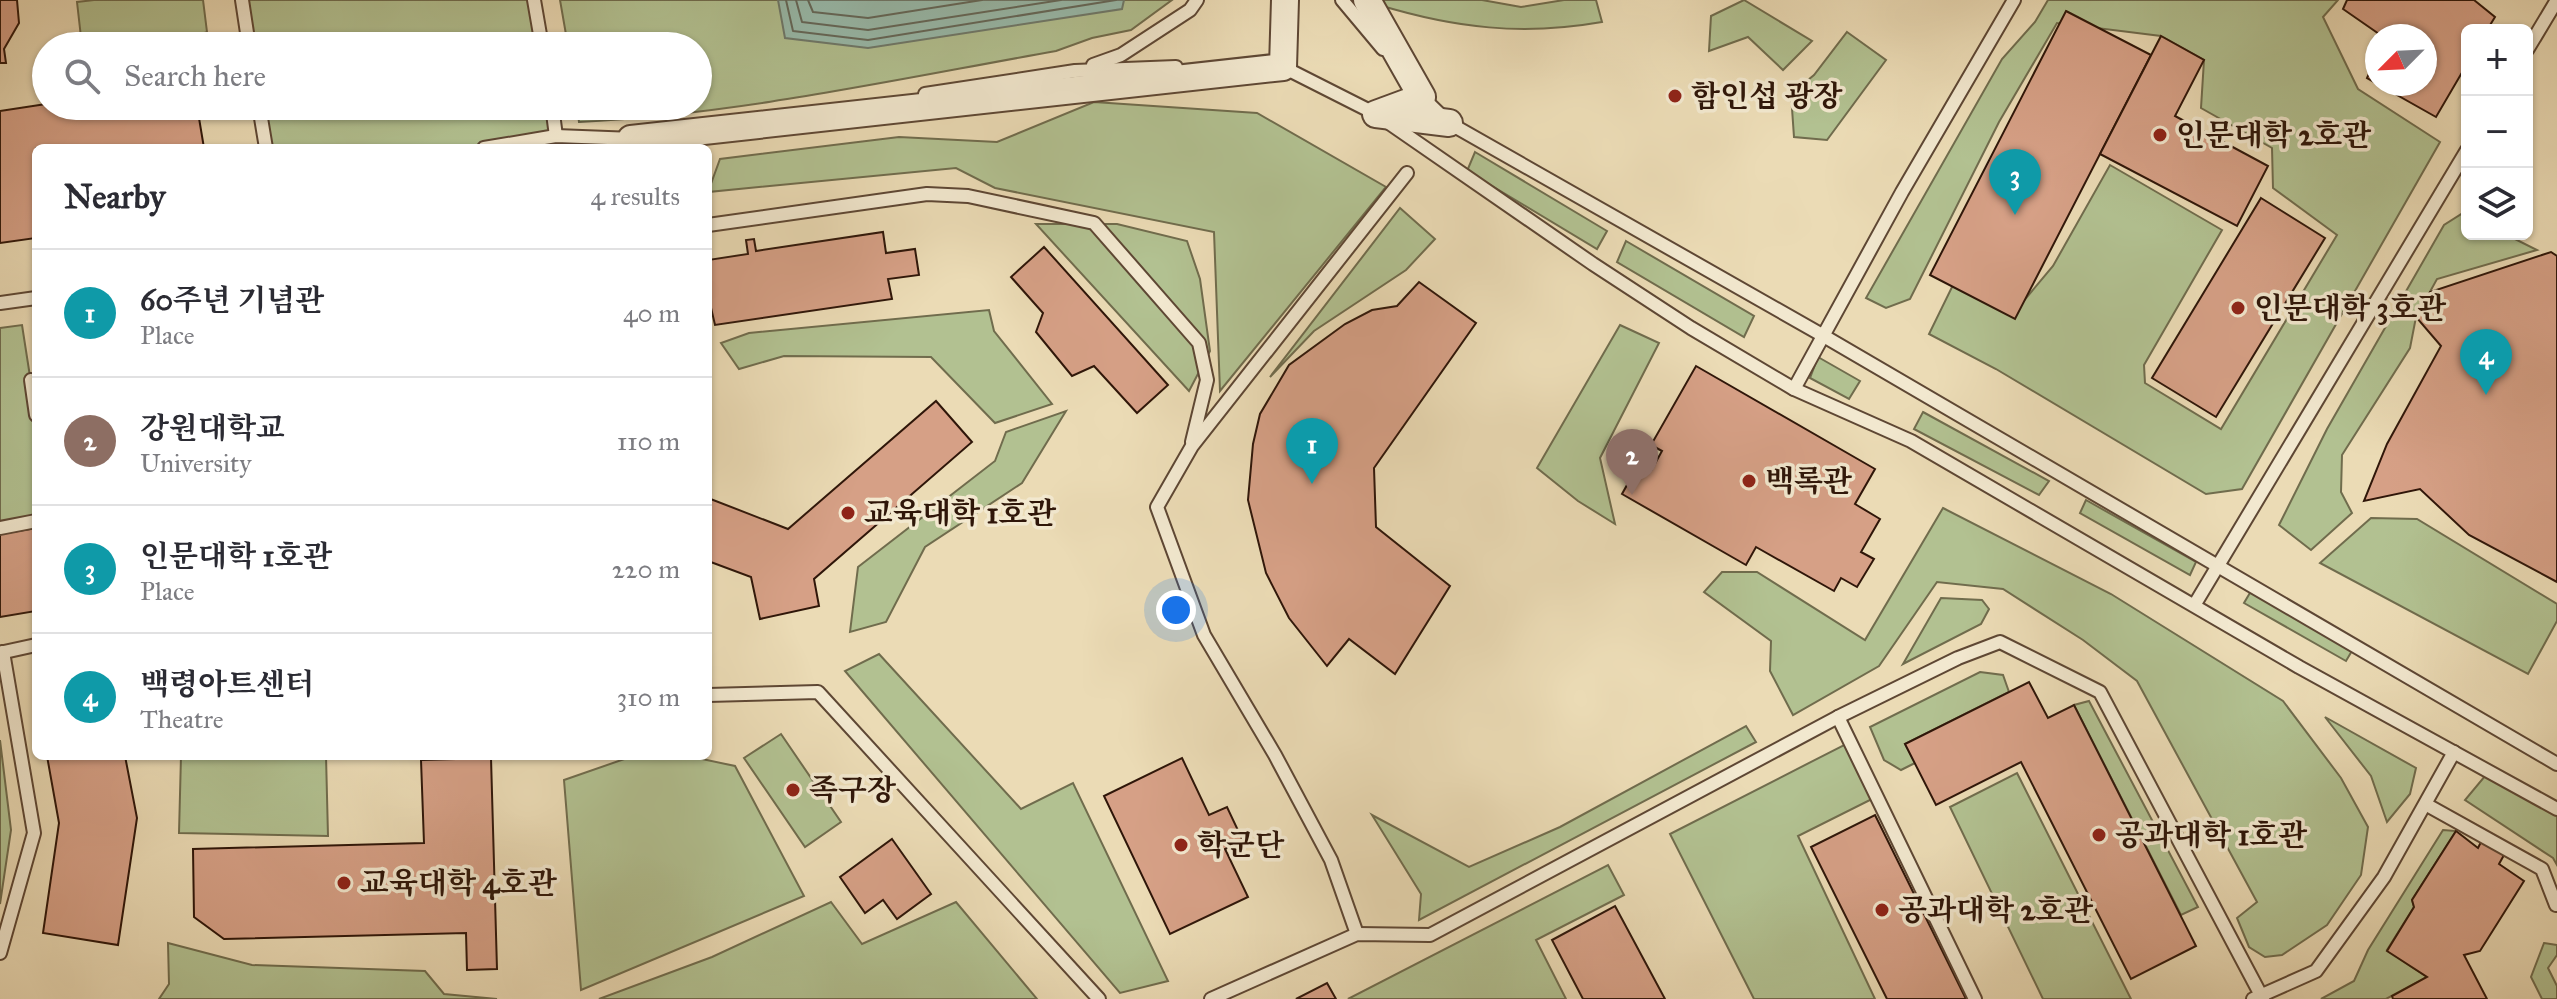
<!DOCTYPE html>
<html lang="en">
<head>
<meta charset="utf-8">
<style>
	:root { --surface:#fff; --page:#f7f7f7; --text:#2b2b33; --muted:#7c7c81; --line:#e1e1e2; --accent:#8f2418 }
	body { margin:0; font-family:"IM FELL Great Primer","Noto Serif KR",serif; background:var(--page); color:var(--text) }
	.controls { position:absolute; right:24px; top:24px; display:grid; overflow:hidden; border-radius:12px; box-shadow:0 2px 6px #0004 }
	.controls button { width:72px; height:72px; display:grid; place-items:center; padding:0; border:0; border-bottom:2px solid var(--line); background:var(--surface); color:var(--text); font:40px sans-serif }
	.compass { position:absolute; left:2365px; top:24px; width:72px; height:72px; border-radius:50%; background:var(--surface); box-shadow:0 2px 6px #0004; rotate:246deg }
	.you { position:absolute; left:1176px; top:610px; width:28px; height:28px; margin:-20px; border:6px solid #fff; border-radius:50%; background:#1a73e8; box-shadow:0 0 0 12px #1a73e833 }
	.badge { display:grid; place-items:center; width:52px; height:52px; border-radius:50%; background:var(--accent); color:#fff; font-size:26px; font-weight:700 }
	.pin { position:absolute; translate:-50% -66px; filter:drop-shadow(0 2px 4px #0008) }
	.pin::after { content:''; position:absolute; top:42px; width:28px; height:24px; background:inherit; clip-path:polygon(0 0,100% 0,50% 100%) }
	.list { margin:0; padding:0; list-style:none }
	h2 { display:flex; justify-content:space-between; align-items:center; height:104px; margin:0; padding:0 32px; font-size:34px }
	h2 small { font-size:26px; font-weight:400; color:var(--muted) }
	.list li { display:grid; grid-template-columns:52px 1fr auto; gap:24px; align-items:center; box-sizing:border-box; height:128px; padding:0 32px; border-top:2px solid var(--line) }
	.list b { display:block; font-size:30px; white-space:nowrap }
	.list p { margin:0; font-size:26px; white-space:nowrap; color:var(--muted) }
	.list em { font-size:26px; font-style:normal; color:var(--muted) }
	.icon { flex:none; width:44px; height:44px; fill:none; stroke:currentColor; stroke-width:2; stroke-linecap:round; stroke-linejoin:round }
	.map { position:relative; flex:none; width:2557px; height:999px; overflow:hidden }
	.search { position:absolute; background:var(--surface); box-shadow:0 2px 6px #0004; left:32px; top:32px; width:680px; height:88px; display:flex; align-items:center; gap:20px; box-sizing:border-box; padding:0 28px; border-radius:44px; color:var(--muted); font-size:30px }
	.panel { position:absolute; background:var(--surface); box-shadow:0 2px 6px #0004; left:32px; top:144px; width:680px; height:616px; border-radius:12px }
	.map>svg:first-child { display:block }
	.green { fill:#b2c191; stroke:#706c4d; stroke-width:2 }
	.water { fill:#98bbac; stroke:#6e796b; stroke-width:2 }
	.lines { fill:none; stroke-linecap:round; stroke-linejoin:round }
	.shore { stroke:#64685a; stroke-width:2 }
	.building { fill:#d6a086; stroke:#2f1609; stroke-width:2 }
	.lane-casing { stroke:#5e4734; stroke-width:16 }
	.street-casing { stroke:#5e4734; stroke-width:30 }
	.lane { stroke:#f2e8cf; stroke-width:12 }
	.street { stroke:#f2e8cf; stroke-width:26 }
	.poi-dot { fill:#8f2418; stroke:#f2e8cf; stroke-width:3 }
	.labels { text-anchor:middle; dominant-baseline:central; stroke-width:7; stroke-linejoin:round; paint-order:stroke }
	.poi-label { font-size:30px; font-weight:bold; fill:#2f1609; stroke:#f2e8cf; text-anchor:start }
</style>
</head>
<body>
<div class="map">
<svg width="2557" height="999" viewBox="0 0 2557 999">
	<rect width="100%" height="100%" fill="#ebdbb5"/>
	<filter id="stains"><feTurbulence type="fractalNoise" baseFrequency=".0025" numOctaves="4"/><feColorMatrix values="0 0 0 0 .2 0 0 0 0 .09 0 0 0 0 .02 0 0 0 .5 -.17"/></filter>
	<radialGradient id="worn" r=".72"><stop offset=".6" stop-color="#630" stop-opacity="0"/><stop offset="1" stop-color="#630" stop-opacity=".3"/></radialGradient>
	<g class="green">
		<polygon points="94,0 203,0 207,32 197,36 215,34 217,46 188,46 187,38 132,46 82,46 77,2"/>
		<polygon points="242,0 534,0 542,46 249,46"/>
		<path d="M560 0H1172L1131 30 1092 38 1056 51C898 79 740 114 579 122L577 106H698V46H568Z"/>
		<path d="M1374 0H1482L1521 7 1564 0H1596L1602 22C1522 36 1455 28 1379 5Z"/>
		<polygon points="1744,0 1812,41 1783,70 1748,37 1709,51 1711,16"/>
		<polygon points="2048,0 2338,0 2323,17 2358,89 2440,142 2242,489 2206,494 1996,369 1929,334 1953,285 2016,310 2053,266 2110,165 2222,230 2144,365 2145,383 2221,429 2337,235 2273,188 2272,148 2201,108 2204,60 2161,36 2057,23 1999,122 1910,299 1886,308 1866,298 2002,59 2035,22"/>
		<polygon points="1847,32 1886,60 1827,140 1794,137 1791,94 1814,75"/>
		<polygon points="1094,102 1257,113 1386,187 1220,391 1214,232 995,188 956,168 708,192 720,159 899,137 997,142"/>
		<polygon points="259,106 552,106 556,136 484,148 266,148"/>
		<polygon points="1475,152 1607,231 1597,249 1467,171"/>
		<polygon points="1400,208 1435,239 1406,270 1314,331 1270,377"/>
		<polygon points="2463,213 2467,215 2467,234 2505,234 2537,250 2437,279 2416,317 2410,348 2342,455 2341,492 2352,513 2311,550 2279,525 2327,429 2444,225"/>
		<polygon points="1036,224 1117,224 1187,241 1200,279 1210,351 1189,391"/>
		<polygon points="1626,241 1754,316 1744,337 1617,262"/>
		<polygon points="989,310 994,331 1052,404 995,423 931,357 784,356 739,369 721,343 749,333"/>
		<polygon points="22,325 36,415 36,521 0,528 0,328"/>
		<polygon points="1620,325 1659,343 1600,458 1615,524 1578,501 1537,468"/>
		<polygon points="1818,357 1860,381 1849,399 1810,378"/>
		<polygon points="1066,411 1022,483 925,547 886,622 850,632 858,567 995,461 1006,432"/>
		<polygon points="1923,412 2049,481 2039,495 1914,429"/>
		<polygon points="2086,500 2196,562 2190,575 2080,513"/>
		<polygon points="1943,508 2111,594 2283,701 2341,778 2368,827 2361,875 2327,925 2282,955 2265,957 2249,947 2237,918 2257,902 2137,681 2083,640 2003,589 1937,582 1879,666 1793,715 1770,671 1771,641 1704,592 1722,572 1757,572 1865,640"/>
		<polygon points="2371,518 2417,519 2557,604 2557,621 2528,674 2320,563"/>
		<polygon points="2254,586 2356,644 2346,661 2244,603"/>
		<polygon points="1941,598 1982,600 1989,609 1981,624 1903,664"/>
		<polygon points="879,654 1021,809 1073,783 1168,981 1120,993 845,671"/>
		<polygon points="1980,672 2003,675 2009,692 1905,744 1915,763 1901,770 1884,760 1870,727"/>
		<polygon points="2089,701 2198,907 2181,915 2074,705"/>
		<polygon points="2325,717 2416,768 2410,794 2387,822 2371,776"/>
		<polygon points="1746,726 1756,742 1419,920 1421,894 1372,815 1469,867 1560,827"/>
		<polygon points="781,734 841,822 805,847 744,758"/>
		<polygon points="0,740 11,830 0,904"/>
		<polygon points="1850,742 1876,797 1798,836 1875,999 1754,999 1670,834"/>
		<polygon points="181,756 326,756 328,836 179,833"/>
		<polygon points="633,756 688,756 735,766 804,896 581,990 564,780"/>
		<polygon points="2017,773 2131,999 2043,999 1950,807"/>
		<polygon points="2485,776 2557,815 2557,865 2553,858 2465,800"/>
		<polygon points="2443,830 2456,831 2412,900 2414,907 2387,950 2427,977 2386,999 2321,999 2354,981 2368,950"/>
		<polygon points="1608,865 1624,895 1536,940 1566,999 1348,999"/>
		<polygon points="831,902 862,944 956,902 1037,999 599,999 712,957"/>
		<polygon points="168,943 252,965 425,971 444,994 497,999 159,999 169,984"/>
		<polygon points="2544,943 2557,945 2557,955 2548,968 2557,986 2557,999 2542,999 2531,977"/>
	</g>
	<polygon class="water" points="778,0 1124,0 1122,9 868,48 785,38"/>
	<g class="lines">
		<g class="shore">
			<polyline points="786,0 793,31 868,40 1116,0"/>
			<polyline points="796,0 802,22 868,30 1061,0"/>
			<polyline points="808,0 813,12 868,18 982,0"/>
		</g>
	</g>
	<g class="building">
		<polygon points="0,0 17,0 19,23 4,49 6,63 0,63"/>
		<polygon points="2347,0 2474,0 2495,17 2487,30 2467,30 2467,64 2436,117 2367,78 2377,56 2377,84 2425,84 2425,36 2382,36 2343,9"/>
		<polygon points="2066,11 2151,55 2015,319 1930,275"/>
		<polygon points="2161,36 2204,60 2175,116 2268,166 2237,226 2100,154"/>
		<polygon points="187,38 188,46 132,46"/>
		<polygon points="46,104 197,106 204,148 36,148 36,238 0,243 0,111"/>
		<polygon points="2261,198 2325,238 2216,417 2152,378"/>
		<polygon points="883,232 886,253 915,249 919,275 888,279 892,299 715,325 708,295 708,260 748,254 746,240 754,239 756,251"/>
		<polygon points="1044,247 1168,385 1137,413 1094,366 1072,376 1036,332 1043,313 1011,277"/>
		<polygon points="2551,252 2557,256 2557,582 2469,535 2420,489 2364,501 2387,444 2441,346 2416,317 2430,292"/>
		<polygon points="1419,282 1476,323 1374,468 1376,527 1450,586 1395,674 1349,639 1327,666 1289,618 1266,573 1248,500 1253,444 1260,414 1289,365 1345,324 1372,310 1397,306"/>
		<polygon points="1696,366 1875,469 1855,504 1880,519 1861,552 1874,559 1857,587 1841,578 1834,591 1756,547 1746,565 1622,494 1640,462 1652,469 1662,451 1651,445"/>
		<polygon points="936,401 972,442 814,579 819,606 760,619 751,577 708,561 708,498 788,529"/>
		<polygon points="36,528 36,611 0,617 0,534"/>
		<polygon points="2029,682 2048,718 2074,705 2196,946 2131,979 2021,762 1936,805 1905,744"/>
		<polygon points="47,756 125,756 137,818 118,945 43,933 59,823"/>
		<polygon points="491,758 497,969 467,970 466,933 224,939 194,917 193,849 424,843 421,760"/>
		<polygon points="1182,758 1209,815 1227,807 1243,841 1225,849 1248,897 1170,934 1104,796"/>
		<polygon points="1875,815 1966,999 1887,999 1811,847"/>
		<polygon points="2456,831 2478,848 2482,840 2504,855 2499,864 2524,881 2480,951 2464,955 2487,999 2393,999 2392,996 2427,977 2387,951 2414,907 2412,900"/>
		<polygon points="892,839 931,894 897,919 883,900 865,913 840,877"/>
		<polygon points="1615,906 1665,999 1583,999 1552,940"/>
		<polygon points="1327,983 1336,999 1296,999"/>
	</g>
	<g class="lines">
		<g class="lane-casing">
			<g id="lane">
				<polyline points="242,0 249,46"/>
				<polyline points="534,0 542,46"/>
				<polyline points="1342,0 1383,49"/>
				<polyline points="2527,50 2557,0"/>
				<polyline points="1093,65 1121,55 1190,10 1197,0"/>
				<polyline points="1283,67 1376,114 1593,264 1691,328 1794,389 1911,441 2299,667 2557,809"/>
				<polyline points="925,94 1075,71 1176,67"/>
				<polyline points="1420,95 1449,123 1822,335 2557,764"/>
				<polyline points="259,106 266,148"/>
				<polyline points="552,106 556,136"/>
				<polyline points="484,148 556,136 634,139"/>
				<polyline points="708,225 927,194 968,196 1094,223 1199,343 1207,380 1192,442"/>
				<polyline points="0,303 36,298"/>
				<polyline points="31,380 36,415"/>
				<polyline points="1794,389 1902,192 2014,0"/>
				<polyline points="0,528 36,521"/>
				<polyline points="2195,604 2467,150"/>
				<polyline points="0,653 36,645"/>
				<polyline points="708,695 818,692 1099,999"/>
				<polyline points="1838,717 1975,999"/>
				<polyline points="2427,805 2542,869 2556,905"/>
				<polyline points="1357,934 1331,860 1275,755 1204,635 1157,507 1192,446 1407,173"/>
				<polyline points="0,953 34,833 3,652"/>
				<polyline points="1211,999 1357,934 1430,935 1838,717 1958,658 2000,642 2100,692 2263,999"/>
				<polyline points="2253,999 2316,971 2384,877 2454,752"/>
			</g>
		</g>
		<g class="street-casing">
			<g id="street">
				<polyline points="1367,0 1422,97 1376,114 1449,123"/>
				<polyline points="631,139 1283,67 1285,0"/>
			</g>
		</g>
		<use href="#lane" class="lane"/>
		<use href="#street" class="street"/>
	</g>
	<g class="poi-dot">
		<circle cx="1675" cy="96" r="8"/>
		<circle cx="2160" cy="135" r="8"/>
		<circle cx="2238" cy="308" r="8"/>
		<circle cx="1749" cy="481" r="8"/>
		<circle cx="848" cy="513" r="8"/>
		<circle cx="793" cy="790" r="8"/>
		<circle cx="2099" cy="835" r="8"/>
		<circle cx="1181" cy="845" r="8"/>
		<circle cx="344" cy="883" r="8"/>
		<circle cx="1882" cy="910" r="8"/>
	</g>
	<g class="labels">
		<g class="poi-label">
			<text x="1691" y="96">함인섭 광장</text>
			<text x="2176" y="135">인문대학 2호관</text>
			<text x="2254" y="308">인문대학 3호관</text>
			<text x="1765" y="481">백록관</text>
			<text x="864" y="513">교육대학 1호관</text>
			<text x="809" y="790">족구장</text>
			<text x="2115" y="835">공과대학 1호관</text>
			<text x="1197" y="845">학군단</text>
			<text x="360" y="883">교육대학 4호관</text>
			<text x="1898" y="910">공과대학 2호관</text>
		</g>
	</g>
	<rect width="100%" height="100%" filter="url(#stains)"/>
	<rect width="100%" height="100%" fill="url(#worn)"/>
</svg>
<div class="controls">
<button>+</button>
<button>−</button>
<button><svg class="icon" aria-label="layers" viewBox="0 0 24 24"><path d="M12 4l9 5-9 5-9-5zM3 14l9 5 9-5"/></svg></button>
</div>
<svg class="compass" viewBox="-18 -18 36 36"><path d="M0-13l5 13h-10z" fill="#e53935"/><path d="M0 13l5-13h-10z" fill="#7c7c81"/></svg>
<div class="you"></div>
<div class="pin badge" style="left:1312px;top:484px;background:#0f9aa8">1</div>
<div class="pin badge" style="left:1632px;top:495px;background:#8d6e63">2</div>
<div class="pin badge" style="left:2015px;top:215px;background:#0f9aa8">3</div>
<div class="pin badge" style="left:2486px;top:395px;background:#0f9aa8">4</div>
<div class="search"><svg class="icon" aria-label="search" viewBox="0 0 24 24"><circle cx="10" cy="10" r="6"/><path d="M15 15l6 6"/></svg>Search here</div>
<section class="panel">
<h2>Nearby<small>4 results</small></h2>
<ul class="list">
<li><span class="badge" style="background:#0f9aa8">1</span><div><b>60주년 기념관</b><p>Place</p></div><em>40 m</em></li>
<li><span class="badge" style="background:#8d6e63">2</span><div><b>강원대학교</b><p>University</p></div><em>110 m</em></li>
<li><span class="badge" style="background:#0f9aa8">3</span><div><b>인문대학 1호관</b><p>Place</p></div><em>220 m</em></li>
<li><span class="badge" style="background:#0f9aa8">4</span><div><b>백령아트센터</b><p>Theatre</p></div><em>310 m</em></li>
</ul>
</section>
</div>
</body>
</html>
